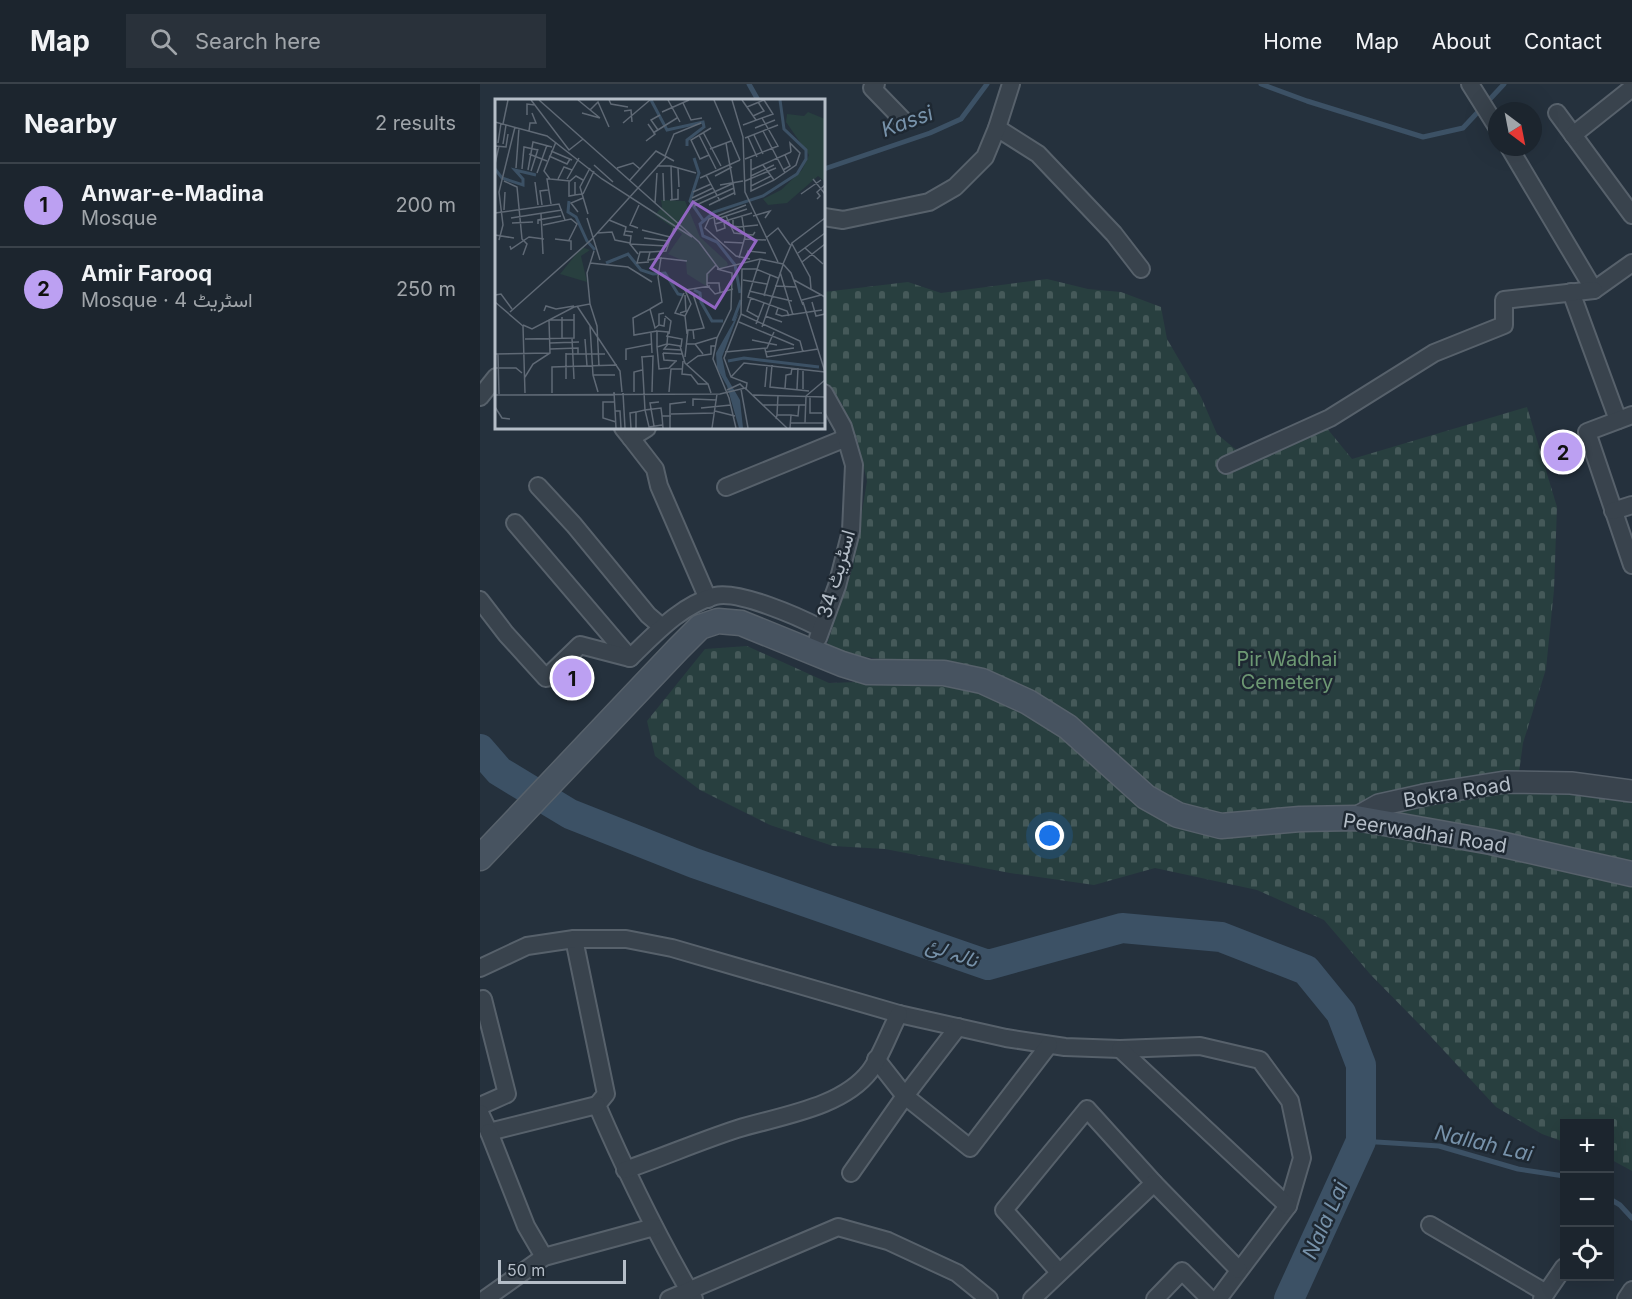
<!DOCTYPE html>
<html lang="en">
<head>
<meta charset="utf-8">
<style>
	:root { --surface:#1c252e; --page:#29313a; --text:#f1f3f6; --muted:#a0a5aa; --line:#3a424a; --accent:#bca0f2 }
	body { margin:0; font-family:Inter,Vazirmatn,sans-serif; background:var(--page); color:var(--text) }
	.controls { position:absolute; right:18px; bottom:18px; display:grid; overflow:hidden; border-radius:0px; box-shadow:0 6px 24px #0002 }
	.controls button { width:54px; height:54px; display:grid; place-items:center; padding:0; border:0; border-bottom:2px solid var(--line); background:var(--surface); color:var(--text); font:30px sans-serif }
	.compass { position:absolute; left:1008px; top:18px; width:54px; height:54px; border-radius:50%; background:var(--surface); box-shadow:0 6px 24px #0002; rotate:148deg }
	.scale { position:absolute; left:18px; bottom:15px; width:128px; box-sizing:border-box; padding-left:6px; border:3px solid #b5bec8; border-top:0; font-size:16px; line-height:21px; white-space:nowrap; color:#b5bec8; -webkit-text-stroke:4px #1e2832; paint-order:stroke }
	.you { position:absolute; left:570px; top:752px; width:21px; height:21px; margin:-15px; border:4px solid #fff; border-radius:50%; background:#1a73e8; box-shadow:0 0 0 9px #1a73e833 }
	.badge { display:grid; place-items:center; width:39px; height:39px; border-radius:50%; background:var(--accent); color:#111; font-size:20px; font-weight:700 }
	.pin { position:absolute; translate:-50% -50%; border:3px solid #fff; box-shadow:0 2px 6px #0006 }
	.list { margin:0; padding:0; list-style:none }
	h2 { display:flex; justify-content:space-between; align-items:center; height:78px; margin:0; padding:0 24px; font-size:26px }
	h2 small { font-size:20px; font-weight:400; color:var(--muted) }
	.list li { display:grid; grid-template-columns:39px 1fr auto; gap:18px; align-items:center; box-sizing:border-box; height:84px; padding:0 24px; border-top:2px solid var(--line) }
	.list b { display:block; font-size:22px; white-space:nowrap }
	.list p { margin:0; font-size:20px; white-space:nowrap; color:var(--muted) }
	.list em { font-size:20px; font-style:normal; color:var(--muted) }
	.icon { flex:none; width:33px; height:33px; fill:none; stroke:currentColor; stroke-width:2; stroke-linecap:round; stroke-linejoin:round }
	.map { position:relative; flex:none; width:1152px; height:1215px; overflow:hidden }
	header { display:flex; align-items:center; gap:36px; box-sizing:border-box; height:84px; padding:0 30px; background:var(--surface); border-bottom:2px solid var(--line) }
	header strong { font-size:28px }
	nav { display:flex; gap:33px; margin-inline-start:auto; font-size:21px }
	.search { width:420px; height:54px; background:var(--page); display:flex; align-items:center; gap:15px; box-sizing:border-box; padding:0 21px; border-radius:0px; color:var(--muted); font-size:22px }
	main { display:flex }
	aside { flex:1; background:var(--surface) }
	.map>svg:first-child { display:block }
	.cemetery { fill:url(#cemetery-stones) }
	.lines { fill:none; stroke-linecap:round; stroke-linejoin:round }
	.stream { stroke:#3c5165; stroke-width:5 }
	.river { stroke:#3c5165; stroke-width:30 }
	.minor-casing { stroke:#57616b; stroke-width:20 }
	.tertiary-casing { stroke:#57616b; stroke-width:24 }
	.secondary-casing { stroke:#57616b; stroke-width:27 }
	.minor { stroke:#39434d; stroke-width:16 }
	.tertiary { stroke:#39434d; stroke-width:21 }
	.secondary { stroke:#475360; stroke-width:24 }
	.labels { text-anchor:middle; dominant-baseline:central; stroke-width:5; stroke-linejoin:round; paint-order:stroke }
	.street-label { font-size:20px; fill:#b5bec8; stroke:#1e2832 }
	.park-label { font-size:20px; fill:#6d9873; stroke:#1e2832 }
	.water-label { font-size:21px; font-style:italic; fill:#7792aa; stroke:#1e2832 }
	.inset-river { fill:none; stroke:#3c5165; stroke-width:3 }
	.inset-road { fill:none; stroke:#5f6975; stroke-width:1.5 }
	.view { fill:#9266c3; fill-opacity:0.15; stroke:#9266c3; stroke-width:3 }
	.inset-edge { fill:none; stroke:#b5bec8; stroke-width:3 }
</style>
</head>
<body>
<header>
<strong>Map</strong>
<div class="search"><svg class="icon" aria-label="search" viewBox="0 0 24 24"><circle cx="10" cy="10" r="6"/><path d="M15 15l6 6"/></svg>Search here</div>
<nav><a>Home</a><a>Map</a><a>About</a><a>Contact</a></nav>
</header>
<main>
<aside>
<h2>Nearby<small>2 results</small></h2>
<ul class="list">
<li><span class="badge">1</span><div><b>Anwar-e-Madina</b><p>Mosque</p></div><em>200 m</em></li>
<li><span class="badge">2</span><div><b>Amir Farooq</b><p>Mosque · اسٹریٹ 4</p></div><em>250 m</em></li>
</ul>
</aside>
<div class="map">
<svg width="1152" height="1215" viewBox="0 0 1152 1215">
	<defs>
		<pattern id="cemetery-stones" width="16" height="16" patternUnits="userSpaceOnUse" patternTransform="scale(1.5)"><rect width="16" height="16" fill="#283f3f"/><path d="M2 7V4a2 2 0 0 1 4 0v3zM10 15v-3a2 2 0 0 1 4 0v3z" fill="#455959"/></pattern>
	</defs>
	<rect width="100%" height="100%" fill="#25313d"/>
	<polygon class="cemetery" points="567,195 608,205 641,208 681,223 687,255 721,313 737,350 760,369 841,337 872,375 1047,323 1077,423 1074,506 1066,585 1043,659 1037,703 1152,718 1152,1087 1130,1075 1130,1040 1084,1040 1084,1058 1062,1050 1016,1023 941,942 890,890 844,836 777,806 675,784 614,801 530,789 405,765 353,762 290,741 220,706 175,672 167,637 225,565 267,562 349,599 517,593 367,570 346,563 373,482 387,397 377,355 362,320 344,300 344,208 428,198 461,209"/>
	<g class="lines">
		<g class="stream">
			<polyline points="269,0 278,16"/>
			<polyline points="781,0 827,17 943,53 983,44 1024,0"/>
			<polyline points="344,85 450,49 481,35 507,0"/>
			<polyline points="881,1057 959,1062 1038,1085 1084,1092"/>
			<polyline points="1130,1115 1140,1121 1152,1134"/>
		</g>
		<polyline class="river" points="0,665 19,687 90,730 214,779 508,881 642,844 741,853 826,886 861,929 881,981 881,1057 809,1215"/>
		<g class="minor-casing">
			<g id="minor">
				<polyline points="396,0 392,4 422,35"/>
				<polyline points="990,0 1017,43"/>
				<polyline points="1077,29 1152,131"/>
				<polyline points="517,44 558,70 634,150 661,185"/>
				<polyline points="1093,51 1152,4"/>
				<polyline points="1029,63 1114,206 1152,179"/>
				<polyline points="344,133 363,136 449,118 475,103 505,73 517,44 531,0"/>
				<polyline points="1091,208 1138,336"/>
				<polyline points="0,313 16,293"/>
				<polyline points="1152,331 1107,348 1152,481"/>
				<polyline points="143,344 151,354 167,344"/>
				<polyline points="151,354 175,385 179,402 228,515"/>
				<polyline points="746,381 850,334 954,269 1024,241 1024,216 1114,206"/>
				<polyline points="58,402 94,441 168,531 182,543"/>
				<polyline points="246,403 366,354"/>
				<polyline points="1133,427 1152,421"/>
				<polyline points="35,439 150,574"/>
				<path d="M0 516 26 550 66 594 100 561 150 574C175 550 201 521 235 512 258 506 319 533 340 544"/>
				<polyline points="338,554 357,502 371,447 374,381 363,343 344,309"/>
				<path d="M94 855 126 1010 117 1021C146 1088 177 1152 214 1215"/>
				<polyline points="0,884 47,862 94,855 146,855 192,864 419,930 526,954 585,963 640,965 720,962 780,976 810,1017 822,1074 808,1122 738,1215"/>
				<polyline points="640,965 808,1122"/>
				<polyline points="396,975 425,1012 490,1064 569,961"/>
				<polyline points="0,1022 27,1010 3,915"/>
				<polyline points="0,1029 9,1048 117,1021"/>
				<polyline points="9,1048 46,1142 64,1173"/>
				<path d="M145 1086C183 1073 220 1057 257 1045 299 1032 362 1024 390 987 401 973 410 946 419 930"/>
				<polyline points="371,1089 425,1012 478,943"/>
				<polyline points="950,1141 1066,1209"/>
				<polyline points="579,1188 524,1126 607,1025 674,1099"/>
				<polyline points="5,1215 64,1173 174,1143"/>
				<polyline points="189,1215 358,1143 408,1157 477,1189 509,1215"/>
				<polyline points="552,1215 674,1099 759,1186"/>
				<polyline points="675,1215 702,1187 730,1215"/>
				<polyline points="1062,1215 1084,1183"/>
				<polyline points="1146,1215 1152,1206"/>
			</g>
		</g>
		<g class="tertiary-casing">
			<polyline id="tertiary" points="876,734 899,721 949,710 1025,698 1091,699 1152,707"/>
		</g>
		<g class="secondary-casing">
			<polyline id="secondary" points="0,774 198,565 220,543 238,537 261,539 362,580 388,588 464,589 502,597 548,618 588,643 666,713 698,731 741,742 820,735 876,734 1011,758 1152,790"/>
		</g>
		<use href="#minor" class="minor"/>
		<use href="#tertiary" class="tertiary"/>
		<use href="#secondary" class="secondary"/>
	</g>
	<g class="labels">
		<g class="street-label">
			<text transform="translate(356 490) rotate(-74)">اسٹریٹ 34</text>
			<text transform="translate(977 708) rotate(-9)">Bokra Road</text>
			<text transform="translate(945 749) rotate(9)">Peerwadhai Road</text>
		</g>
		<g class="park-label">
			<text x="807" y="575">Pir Wadhai<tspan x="807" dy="23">Cemetery</tspan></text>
		</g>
		<g class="water-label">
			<text transform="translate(427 37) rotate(-20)">Kassi</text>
			<text transform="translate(472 868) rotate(19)">نالہ لئ</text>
			<text transform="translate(1004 1059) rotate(13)">Nallah Lai</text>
			<text transform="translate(845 1136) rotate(-66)">Nala Lai</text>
		</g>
	</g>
	<g transform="translate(15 15)">
		<rect width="330" height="330" fill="#25313d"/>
		<path d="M313 13 330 20V83L323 77 292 104 273 106 268 100 286 91 307 71 314 56 291 23 292 15 309 17ZM166 101 190 102 205 138 232 163 233 166 227 170 220 166 216 170 211 187 192 175 191 163 173 155 187 135 160 116 167 108ZM87 148 95 151 86 157 92 183 65 175Z" fill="#283f3f"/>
		<path d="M244 213 227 258 231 277 245 301 248 329H244L232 287 222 269 221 254Z" fill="#3c5165"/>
		<path class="inset-river" d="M156 1 172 31 208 23 209 28 192 41V47M199 59 204 74 195 102 208 121M0 70 7 79 28 86V80L20 71 41 76M74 102 73 113 81 118 92 142 100 151M111 164 133 155 146 171 158 175 170 174 183 195 188 196M199 191 205 194 206 203 217 222H228M245 194 240 166 222 143 208 137 205 125 219 113 268 97 302 75 311 60V51L289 30 285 1M238 222 246 201M233 262 249 259 324 268"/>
		<path class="inset-road" d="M36 1 74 51 88 40M44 1 204 143 224 170 265 160 288 165 296 174 308 206M83 1 105 19M114 1 116 5 133 8M173 1 185 23M219 1 245 61M237 1 248 38 250 93 283 163M247 1 261 21M188 4 196 21 207 19M252 8 269 1M95 11 103 3 114 28M129 12 136 11 137 23M167 13 194 1M87 14 105 19M32 16V5L40 6M258 17 269 12 263 3M0 23 52 37 107 80 197 138M128 24 155 1M8 25 13 1M248 26 278 15 269 1M260 29 280 21M163 31 156 21 165 16M34 32 35 24H41L37 14M268 32 290 74M208 33 226 67M158 34 182 19M204 36 221 70M259 36 268 55M253 38 262 58M250 39 283 26M151 42 160 35 153 25M3 44 6 24M231 44 240 96M8 45 11 26M0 47 11 48 13 35M215 50 236 42M56 52 77 61M34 55 52 62M214 56 205 60 196 41 216 29M54 57 72 65 75 60M170 57 179 35 206 24M250 60 283 47 267 19M256 60V92L279 81M0 65 4 47M99 66 118 83M268 66 279 81 301 66 305 54 295 44 296 53M162 67H176L177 101M176 67 201 74M21 69 24 29M122 69 138 64 145 70M183 69 184 88M27 70 29 48 43 51M33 71 38 43 57 48M256 71 296 53M288 71 295 67 290 56M36 72 43 50M42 74 52 46M168 74 169 102M211 76 225 102M220 77 237 68M256 77 279 66M205 79 245 61M55 80 75 82 81 77 88 81M63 80 69 68 77 71M72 80 84 59M318 80 330 95M135 81 161 52 179 62M9 82 22 88 27 140 32 145 28 156M74 82V97L80 96M250 82 281 69M40 83 43 106M80 83V96L87 95M225 86 248 82M256 87 276 77M198 93 216 85M88 95 99 72M306 95 326 81M197 99 218 89M322 100 325 97 322 93 330 86M175 101 183 100V90M197 103 239 84M160 104 162 74M56 105 52 80H55L49 72 61 43M47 106 45 92 53 91M214 106 239 94M251 106 214 120 210 129 241 157 255 160M199 107 239 89M9 111 10 93M83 113 76 104 88 99M0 114 64 105 70 121M46 115 48 155M93 115 85 88 95 69M221 117 222 120 252 110M231 117 239 134 258 136 260 133M258 117 275 112 270 119M219 118 220 125 257 114M16 119 67 111M92 119 105 161M114 121 131 128 130 132M238 121V127L244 128 263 126M17 124 38 123M43 125V121L66 117M220 125 222 132 230 129 229 124M48 126 76 120 82 125 74 141M143 129 135 126 144 106M147 131 175 138M102 134 117 133 120 141 135 144M0 136 19 139M149 139 173 142M271 139 283 129 295 146M60 140 76 142V151M249 140 271 141M4 141 8 126 4 93 20 28M229 143 249 144M135 145 136 137 129 136 130 132 138 133M297 145 315 178 316 190M15 147 16 150 34 138 49 140M310 149 328 165M303 154 330 134M143 155 135 145 172 147M166 159 192 162M244 159 250 138 247 118M251 159 253 152 271 154M265 161 253 198 292 212 294 217M154 163 142 164 145 153H155M307 163 330 145M95 164 133 168 157 183M288 165 297 144 330 119M221 166 212 175V186L220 195 238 190M222 170 237 174V178L236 210 222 239 218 260 234 299 241 329M285 173 298 216M248 181 272 185M299 181 330 198M212 184H224L225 193M280 187 301 188M254 192 297 202M189 194 180 214 190 217M0 196 6 195 17 210M269 197 275 176M256 199 252 212 263 218M307 201 326 196M0 203 28 227 30 294M308 203 330 273M317 203 321 217 330 215M95 205 102 227 104 267M82 207 125 272 127 293M283 209 281 215 287 217 327 211M155 210 167 203 163 178 166 159 153 161 155 153 171 152 179 129M49 212 51 207 61 210 79 207M15 213 96 141 171 58M169 214 164 215V226L169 227 170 219M185 214 191 212 190 196M246 215 305 242 308 253M170 217 176 222 174 235M270 217 287 223M67 218V239M244 223 299 246M261 225 269 204M28 226 37 230 79 208 95 205 92 174 99 152M95 227 98 276 103 293M267 228 288 166M198 231 209 229 198 195M162 232 139 236 138 219 155 210 160 229 164 226M156 234 157 254M192 235 190 217 196 205 190 191 215 187M171 237 187 240 186 248M77 239 79 280M30 240 79 239V215M90 240 92 267M257 241 282 246M55 244 84 243M191 245H200L208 255M200 245 223 238M162 248 172 245 173 233 162 232V248L164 270 174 269 181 262M55 250 83 249V255M270 250 272 258 323 250M186 251 169 250 173 245 185 247 190 264 213 285M230 253 272 249 279 233M270 253 299 249M71 254V280M168 254 169 261 182 262M168 254 187 255M0 255 55 254M3 255 4 295M71 255H110M146 258 158 257 157 293M190 258 193 231H198L199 240M131 261V250L157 245M188 262 187 275 196 276 203 285H213L216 294M192 265 203 257 216 255V247H220M277 266 275 288 314 292M0 269H21L27 274M98 276H120M30 278 38 265 55 254 54 221H79M236 278 249 264 330 273M270 288 272 266M290 289 291 276 296 275 297 269M246 290 253 329M302 290 303 269M308 290V270M232 291 245 285 249 289M251 291 252 284 236 278 229 259 246 215 247 170H261L283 179M119 293 121 329M139 293V273L147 271M174 293 176 270H187M57 294V268L122 266M128 294 130 329M0 296 225 295 250 289 292 329M258 296 330 298M311 297 330 281M315 297V314H327M120 303H108V319L121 323M267 306H310M198 307V300L222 301M0 308 7 319 15 320M206 309 236 306M120 312H125L126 329M220 312 240 317M176 315 220 314M282 316 283 296M296 316 303 317 304 306M167 317 166 309 150 311 154 328 167 326M281 320 282 316H296L295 329M296 324H330M310 324 311 297M159 327 155 304 164 303M136 329 135 314 141 313M141 329V313L150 311 147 258M168 329 167 317H176M175 329V305L191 303M217 329 222 295"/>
		<path class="view" d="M198 103 261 142 220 209 156 169Z"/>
		<rect width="330" height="330" class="inset-edge"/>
	</g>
</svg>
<div class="controls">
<button>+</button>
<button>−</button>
<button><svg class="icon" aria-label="locate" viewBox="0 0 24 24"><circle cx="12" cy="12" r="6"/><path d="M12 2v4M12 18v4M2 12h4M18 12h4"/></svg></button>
</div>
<svg class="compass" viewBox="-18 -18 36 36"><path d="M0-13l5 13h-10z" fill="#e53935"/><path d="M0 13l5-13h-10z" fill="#a0a5aa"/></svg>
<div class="scale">50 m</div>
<div class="you"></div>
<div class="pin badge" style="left:92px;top:594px">1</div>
<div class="pin badge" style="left:1083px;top:368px">2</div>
</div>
</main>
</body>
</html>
